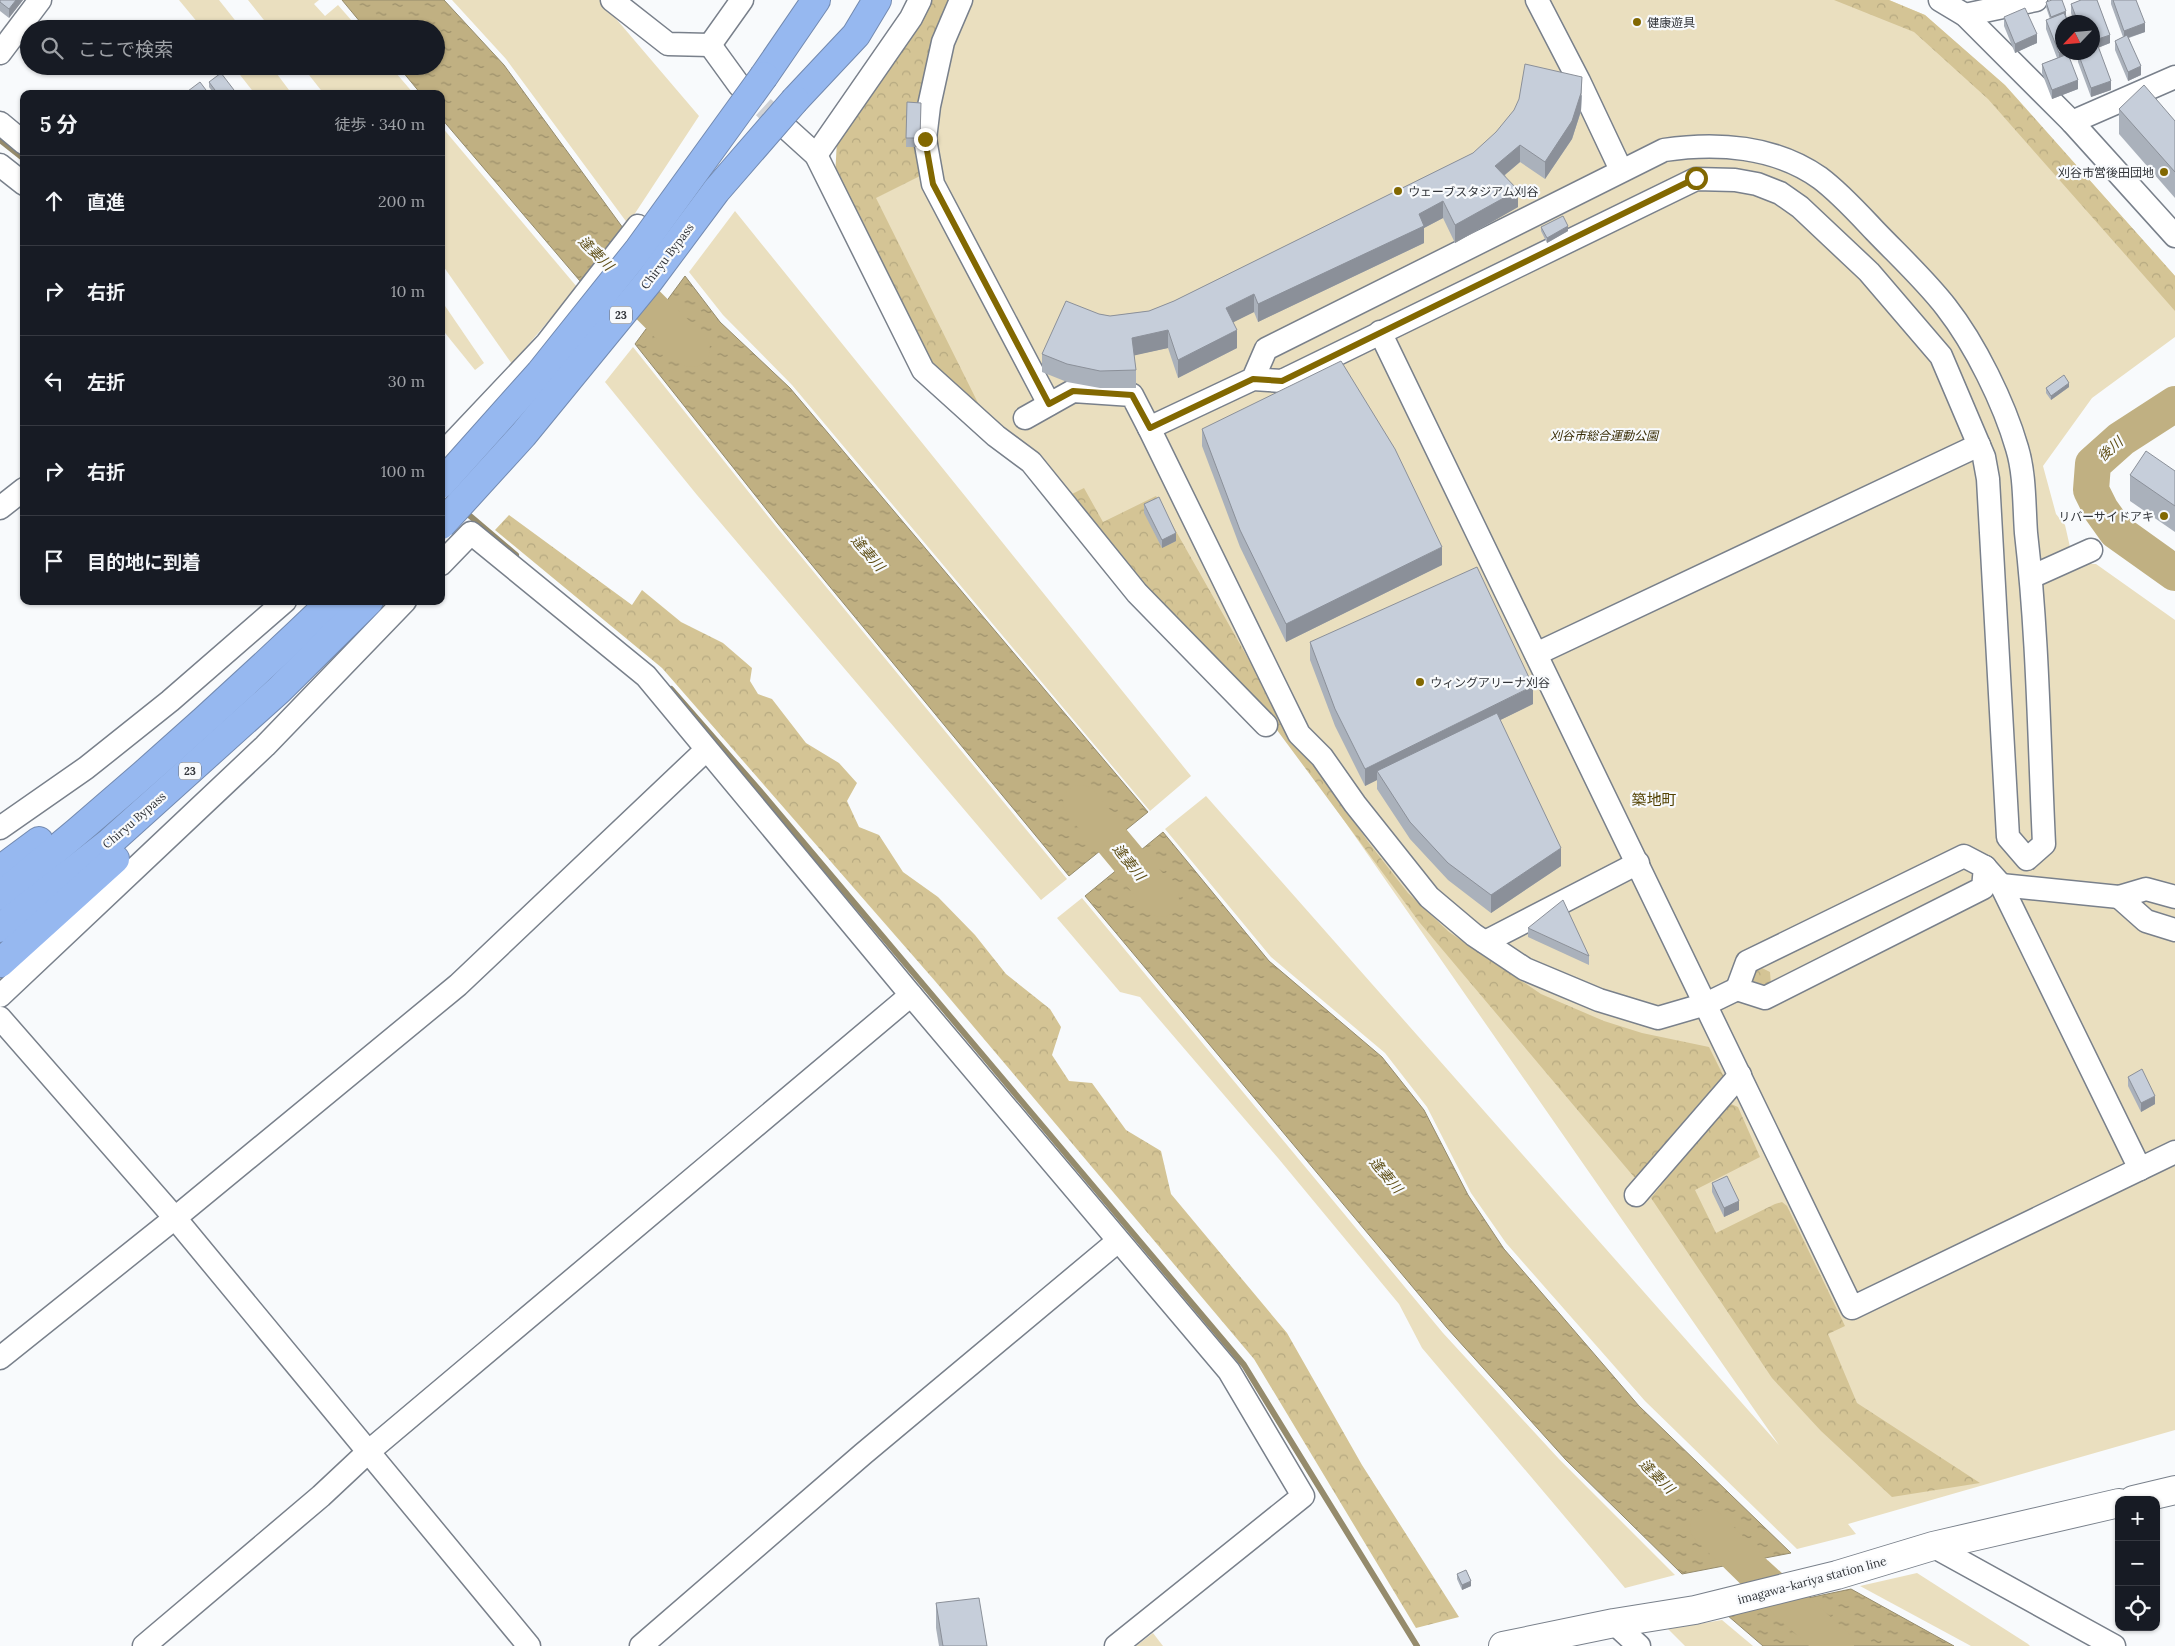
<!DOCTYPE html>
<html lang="ja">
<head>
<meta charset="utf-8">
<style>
	:root { --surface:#171b24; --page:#242831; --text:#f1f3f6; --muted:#9ea1a6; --line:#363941 }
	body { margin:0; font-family:Lora,"Noto Sans JP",serif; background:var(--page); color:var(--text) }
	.controls { position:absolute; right:15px; bottom:15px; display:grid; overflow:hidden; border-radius:10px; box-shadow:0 1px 4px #0004 }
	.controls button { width:45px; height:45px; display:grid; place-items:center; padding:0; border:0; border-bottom:1px solid var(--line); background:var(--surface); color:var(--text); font:25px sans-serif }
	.compass { position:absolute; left:2055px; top:15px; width:45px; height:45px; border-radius:50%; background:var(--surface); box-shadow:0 1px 4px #0004; rotate:244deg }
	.stop { position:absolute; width:15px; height:15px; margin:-11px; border:4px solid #826801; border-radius:50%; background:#fff }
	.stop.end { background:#826801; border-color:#fff; box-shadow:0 1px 5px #0008 }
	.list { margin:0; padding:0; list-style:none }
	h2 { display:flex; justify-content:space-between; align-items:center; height:65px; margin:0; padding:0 20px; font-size:21px }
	h2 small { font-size:16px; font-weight:400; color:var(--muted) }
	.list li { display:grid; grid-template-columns:32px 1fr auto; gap:15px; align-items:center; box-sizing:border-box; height:90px; padding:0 20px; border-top:1px solid var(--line) }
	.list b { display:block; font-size:19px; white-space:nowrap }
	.list em { font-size:16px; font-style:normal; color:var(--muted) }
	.icon { flex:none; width:28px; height:28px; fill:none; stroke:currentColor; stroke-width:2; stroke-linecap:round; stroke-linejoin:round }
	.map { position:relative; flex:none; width:2175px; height:1646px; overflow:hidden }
	.search { position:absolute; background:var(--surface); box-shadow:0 1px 4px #0004; left:20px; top:20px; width:425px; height:55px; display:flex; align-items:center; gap:12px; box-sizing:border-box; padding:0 18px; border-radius:28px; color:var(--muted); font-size:19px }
	.panel { position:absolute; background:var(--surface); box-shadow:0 1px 4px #0004; left:20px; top:90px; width:425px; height:515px; border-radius:10px }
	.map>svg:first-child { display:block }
	.green { fill:#eadfbf }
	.forest { fill:url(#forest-crowns) }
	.water { fill:url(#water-ripples); stroke:#958b6c }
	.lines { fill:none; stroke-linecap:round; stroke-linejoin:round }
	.stream { stroke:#958b6c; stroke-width:6 }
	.river { stroke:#c0b082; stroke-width:36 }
	.street-tunnel { stroke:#d0d2d5; stroke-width:22; stroke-dasharray:22 11; stroke-linecap:butt }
	.street-casing { stroke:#79808b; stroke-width:25 }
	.secondary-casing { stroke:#79808b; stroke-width:30 }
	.highway-casing { stroke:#738ab0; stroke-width:30 }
	.street { stroke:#fff; stroke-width:22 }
	.secondary { stroke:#fff; stroke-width:28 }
	.highway { stroke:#96b8f0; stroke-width:28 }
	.highway-bridge-casing { stroke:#738ab0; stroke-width:30; stroke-linecap:butt }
	.highway-bridge { stroke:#96b8f0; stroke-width:28 }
	.wall { fill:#aab1bb }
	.shaded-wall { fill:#8b9099 }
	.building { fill:#c6ceda; stroke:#8b9099 }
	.route { stroke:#826801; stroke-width:6 }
	.poi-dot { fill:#826801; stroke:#f8fafc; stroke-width:2 }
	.labels { text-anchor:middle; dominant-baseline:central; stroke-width:4.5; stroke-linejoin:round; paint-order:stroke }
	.shield { fill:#f8fafc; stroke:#6d6f74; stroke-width:1 }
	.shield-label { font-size:11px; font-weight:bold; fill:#313439 }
	.poi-label { font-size:12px; fill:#313439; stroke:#f8fafc; text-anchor:start }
	.street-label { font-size:12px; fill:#313439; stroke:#f8fafc }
	.park-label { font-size:12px; font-style:italic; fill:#382c05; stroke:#f8fafc }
	.water-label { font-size:14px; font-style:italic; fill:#605018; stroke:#f8fafc }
	.quarter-label { font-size:15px; fill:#524100; stroke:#f8fafc }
</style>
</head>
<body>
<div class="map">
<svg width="2175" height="1646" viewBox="0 0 2175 1646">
	<defs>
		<pattern id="forest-crowns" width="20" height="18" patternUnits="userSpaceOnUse" patternTransform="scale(1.25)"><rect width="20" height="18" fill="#d4c495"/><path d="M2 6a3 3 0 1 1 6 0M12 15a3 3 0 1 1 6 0" fill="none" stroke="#b6a981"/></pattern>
		<pattern id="water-ripples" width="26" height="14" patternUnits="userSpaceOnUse" patternTransform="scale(1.25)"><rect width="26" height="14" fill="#c0b082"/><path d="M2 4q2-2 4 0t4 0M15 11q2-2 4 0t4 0" fill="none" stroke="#9d906b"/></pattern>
	</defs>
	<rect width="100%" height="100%" fill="#f8fafc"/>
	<g class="green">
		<polygon points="179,0 219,0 242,29 203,29"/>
		<polygon points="248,0 319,0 314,4 325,16 338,5 359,29 271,29"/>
		<polygon points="452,0 600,0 699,116 628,224 506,59"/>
		<polygon points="927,0 1889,0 1925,15 2004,85 2175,276 2175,337 2092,398 2043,466 2056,514 2065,525 2070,547 2066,549 2073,567 2076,569 2087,564 2096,564 2175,620 2175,1430 1848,1524 1856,1534 1797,1549 1645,1401 1506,1243 1471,1193 1427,1107 1385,1053 1271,957 1165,829 1206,796 1779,1445 1265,707 931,367 837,139"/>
		<polygon points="233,66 271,66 292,94 255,94"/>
		<polygon points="302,66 390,66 414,94 324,94"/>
		<polygon points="441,126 577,287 512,364 441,263"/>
		<polygon points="735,211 1191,776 1150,811 792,385 723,315 689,272"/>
		<polygon points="441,300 484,363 475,370 441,328"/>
		<polygon points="633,347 775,525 1067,879 1041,900 697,495 605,382"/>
		<polygon points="1082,898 1443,1333 1559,1459 1675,1575 1625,1588 1422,1348 1399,1304 1278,1158 1140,997 1120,992 1057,918"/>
		<polygon points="1917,1573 2028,1644 2030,1646 1971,1646 1860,1586"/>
		<polygon points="1722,1620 1753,1646 1685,1646 1668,1629"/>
		<polygon points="1153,1633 1163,1646 1136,1646"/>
	</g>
	<g class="forest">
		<polygon points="928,0 961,0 906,146 920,147 920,176 876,198 981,409 931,367 835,178 837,139"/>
		<polygon points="1834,0 1889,0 1925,15 2005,85 2175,276 2175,311 1988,99 1914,32"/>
		<polygon points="1084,488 1103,522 1156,496 1283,720 1369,843 1408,893 1449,932 1541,994 1604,1021 1642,1033 1709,1047 1724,1077 1641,1177 1634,1177 1420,923 1271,722 1144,592 1068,496"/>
		<polygon points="509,515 632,605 642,590 681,622 723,643 752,668 750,681 758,694 772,699 806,743 839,763 857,783 847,801 859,827 879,835 903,872 938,897 975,935 1006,974 1050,1009 1061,1027 1052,1055 1069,1081 1092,1083 1126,1130 1161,1151 1171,1194 1287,1333 1362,1465 1459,1617 1416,1628 1254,1359 935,981 662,668 495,530"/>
		<polygon points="1760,967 1770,972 1771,985 1756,992 1747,976"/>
		<polygon points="1731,1104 1738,1107 1760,1157 1695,1190 1716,1233 1775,1204 1782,1202 1787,1206 1845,1326 1828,1334 1857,1403 1980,1483 1892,1497 1821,1431 1772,1378 1651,1198 1724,1108"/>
	</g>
	<g class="water">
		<polygon points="342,0 444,0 504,65 623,228 580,281 441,118 441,94 421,94 398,66 436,66 436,29 366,29"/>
		<polygon points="685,276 720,322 790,388 1148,812 1069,876 778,524 635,344"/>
		<polygon points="1163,832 1269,961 1382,1057 1424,1110 1468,1195 1504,1249 1639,1406 1791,1553 1682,1574 1566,1460 1447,1328 1085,896"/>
		<polygon points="1851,1589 1954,1646 1763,1646 1727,1615"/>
	</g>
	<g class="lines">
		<g class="stream">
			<polyline points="0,140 24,159"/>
			<polyline points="463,510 516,555"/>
			<polyline points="671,689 760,791 1244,1365 1417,1646"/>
		</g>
		<g class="river">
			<polyline points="613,270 692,349"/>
			<polyline points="2175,404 2121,439 2093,464 2091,490 2101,510 2116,531 2175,573"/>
			<polyline points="1081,803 1161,899"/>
			<polyline points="1708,1527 1756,1574 1836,1646"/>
		</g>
		<polyline class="street-tunnel" points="739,85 784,126"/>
		<g class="street-casing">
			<g id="street">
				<polyline points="612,0 668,44 710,45"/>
				<polyline points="961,0 943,42 929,106 925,139 933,184 1049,404"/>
				<polyline points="1537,0 1579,81 1621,170"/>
				<polyline points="1940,0 1965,15 2072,122 2175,236"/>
				<polyline points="1965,15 2036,0"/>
				<polyline points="710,45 742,0"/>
				<polyline points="710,45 739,85"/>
				<polyline points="0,53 40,0"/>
				<polyline points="2072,122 2175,77"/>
				<polyline points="0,123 24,143"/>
				<polyline points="784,126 816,155 923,370 996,436 1031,462 1137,593 1266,725"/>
				<polyline points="816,155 911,18 920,0"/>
				<polyline points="0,165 24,184"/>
				<polyline points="1380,332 1852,1308 2175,1152"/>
				<path d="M1025 418 1073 391 1132 395 1149 428 1253 379 1282 381 1696 179 1735 180 1757 184 1780 193 1800 207 1869 272 1941 356 1984 457 1988 479 2008 837 2027 859 2044 844C2039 740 2038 636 2026 533 2024 505 2025 474 2017 448 2004 403 1975 344 1946 307 1925 280 1899 256 1875 231 1858 213 1840 193 1820 178 1775 146 1717 142 1664 150L1266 349 1253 379"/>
				<polyline points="1149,428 1299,734 1322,757 1355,804 1429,897 1474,935 1525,969 1599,1000 1658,1018 1706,1004 1737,989"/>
				<polyline points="441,455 547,343 638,226"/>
				<polyline points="0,508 24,489"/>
				<polyline points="441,564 471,533 646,676 911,995 1229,1371 1303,1496 1116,1646"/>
				<polyline points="2031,577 2091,550"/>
				<polyline points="1536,654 1979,445"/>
				<polyline points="0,828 86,768 170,701 285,601"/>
				<polygon points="1964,856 1985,867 1983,888 1765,998 1737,989 1747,962"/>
				<polyline points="1985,867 2001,885 2140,1169"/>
				<polyline points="2001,885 2119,897"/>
				<polyline points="2175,897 2146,889 2119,897 2146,921 2175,930"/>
				<polyline points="1485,942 1638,863"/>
				<polyline points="0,996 265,746 405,601"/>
				<polyline points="0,1018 175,1218 529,1646"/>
				<polyline points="1636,1195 1740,1075"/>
				<polyline points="0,1358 175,1218 458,985 706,750"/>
				<polyline points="1933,1546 2114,1646"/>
				<polyline points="1614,1623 1639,1646"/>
				<polyline points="144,1646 321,1496 368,1452 911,995"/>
				<polyline points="641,1646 863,1454 1118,1241"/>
			</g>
		</g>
		<g class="secondary-casing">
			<g id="secondary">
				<polyline points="2133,1500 2175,1490"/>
				<polyline points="1503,1646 1614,1623 1695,1610 1837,1575 1933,1546 2119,1503"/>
			</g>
		</g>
		<g class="highway-casing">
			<g id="highway">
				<polyline points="764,76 816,0"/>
				<polyline points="795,100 856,35 877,0"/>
				<polyline points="0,870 39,841"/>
				<path d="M0 896C115 802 225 704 332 601"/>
				<polyline points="0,928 110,842 279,690 369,601"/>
				<polyline points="0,963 115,859"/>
			</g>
		</g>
		<use href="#street" class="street"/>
		<use href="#secondary" class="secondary"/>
		<use href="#highway" class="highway"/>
		<g class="highway-bridge-casing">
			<g id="highway-bridge">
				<polyline points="441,484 540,373 639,249 764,76"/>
				<polyline points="441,525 523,435 649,281 716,191 795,100"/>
			</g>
		</g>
		<use href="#highway-bridge" class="highway-bridge"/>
	</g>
	<g class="wall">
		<polygon points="0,0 23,0 9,18 0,11"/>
		<polygon points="2081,0 2097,0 2110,35 2110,43 2098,48 2111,81 2111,90 2091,97 2078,62 2078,53 2092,52 2092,22 2074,22 2071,13 2071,4"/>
		<polygon points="2111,0 2136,0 2145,32 2129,38 2141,75 2128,81 2115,50 2115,41 2123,37 2111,4"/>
		<polygon points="2046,2 2066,15 2077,52 2077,54 2069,57 2078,89 2052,99 2042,73 2042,64 2057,58 2046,29 2046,20 2050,19 2046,7"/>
		<polygon points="2004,17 2037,43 2015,53 2004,26"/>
		<polygon points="209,82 234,94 214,94 209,87"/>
		<polygon points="1582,95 1581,111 1572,139 1545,179 1520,162 1505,175 1518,207 1455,243 1443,218 1424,228 1424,243 1258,322 1254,312 1233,322 1237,348 1178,378 1168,348 1134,355 1136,370 1136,388 1100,388 1067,382 1042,372 1042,354 1099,314 1110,316 1149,311 1174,301 1473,153"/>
		<polygon points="907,102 921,103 920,147 906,147"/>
		<polygon points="2119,109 2175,121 2175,198 2119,134"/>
		<polygon points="1541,227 1568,231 1547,243 1541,231"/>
		<polygon points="2069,387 2051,400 2046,393 2046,388"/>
		<polygon points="1202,429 1442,565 1286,642 1240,547 1202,446"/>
		<polygon points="2175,471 2175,532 2130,501 2130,475"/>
		<polygon points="1144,504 1176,541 1162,548 1144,513"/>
		<polygon points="1310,642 1533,704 1500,720 1561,866 1491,913 1448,880 1410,839 1377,789 1377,780 1365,786 1335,726 1310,660"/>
		<polygon points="1528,928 1589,956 1589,965 1528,937"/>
		<polygon points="2128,1077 2155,1104 2141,1112 2128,1086"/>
		<polygon points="1712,1183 1739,1210 1724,1217 1712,1192"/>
		<polygon points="1457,1574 1471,1586 1462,1590 1457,1579"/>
		<polygon points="936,1603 987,1646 939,1646 936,1628"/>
	</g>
	<g class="shaded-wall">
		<polygon points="16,0 23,0 9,18 9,9"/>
		<polygon points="2066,11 2066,15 2051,21 2051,17"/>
		<polygon points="2145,23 2145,32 2124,39 2124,31"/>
		<polygon points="2037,34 2037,43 2015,53 2015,44"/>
		<polygon points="2110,35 2110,43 2092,50 2092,41"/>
		<polygon points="2062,51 2062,52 2077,52 2077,54 2059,61 2059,53"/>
		<polygon points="2141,66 2141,75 2128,81 2128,72"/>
		<polygon points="1582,77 1581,111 1572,139 1545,179 1545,162"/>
		<polygon points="2078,80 2078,89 2052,99 2052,90"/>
		<polygon points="2111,81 2111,90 2091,97 2091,88"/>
		<polygon points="234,90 234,94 229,94"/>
		<polygon points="1520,145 1520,162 1495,183 1495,166"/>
		<polygon points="1518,190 1518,207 1455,243 1455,225"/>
		<polygon points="1443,201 1443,218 1424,228 1424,243 1258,322 1258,304 1419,214"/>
		<polygon points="1568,226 1568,231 1547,243 1547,238"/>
		<polygon points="1254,294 1254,312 1226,326 1226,308"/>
		<polygon points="1168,330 1168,348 1132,356 1132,338"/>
		<polygon points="1237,330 1237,348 1178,378 1178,360"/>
		<polygon points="2069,383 2069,387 2051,400 2051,396"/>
		<polygon points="1176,533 1176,541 1162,548 1162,540"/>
		<polygon points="1442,547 1442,565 1286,642 1286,624"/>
		<polygon points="1533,686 1533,704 1382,778 1377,771 1377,780 1365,786 1365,769"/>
		<polygon points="1561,848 1561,866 1491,913 1491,895"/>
		<polygon points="2155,1096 2155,1104 2141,1112 2141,1103"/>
		<polygon points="1739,1201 1739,1210 1724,1217 1724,1208"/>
		<polygon points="1471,1581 1471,1586 1462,1590 1462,1585"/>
	</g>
	<g class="building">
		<polygon points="0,0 16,0 9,9 0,2"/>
		<polygon points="2052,0 2062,0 2066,11 2051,17 2046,2"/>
		<polygon points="2081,0 2097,0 2110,35 2092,41 2092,22 2078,22 2071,4"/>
		<polygon points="2113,0 2136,0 2145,23 2124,31"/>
		<polygon points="2025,8 2037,34 2015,44 2004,17"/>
		<polygon points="2064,13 2068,22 2062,22 2062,51 2059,53 2046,20"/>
		<polygon points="2127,35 2141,66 2128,72 2115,41"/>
		<polygon points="2098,46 2111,81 2091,88 2078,53 2092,52 2092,48"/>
		<polygon points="2068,54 2078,80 2052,90 2042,64"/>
		<polygon points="1525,64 1582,77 1581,93 1572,121 1545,162 1520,145 1495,166 1518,190 1455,225 1443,201 1419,214 1424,226 1258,304 1254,294 1226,308 1237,330 1178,360 1168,330 1132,338 1136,370 1100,371 1067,364 1042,354 1066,301 1099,314 1110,316 1149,311 1174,301 1473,153 1496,132 1514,110 1519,99"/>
		<polygon points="221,73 234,90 229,94 218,94 209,82"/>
		<polygon points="200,82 209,94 184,94"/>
		<polygon points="2144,85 2175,121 2175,172 2119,109"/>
		<polygon points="907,102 921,103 920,138 906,138"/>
		<polygon points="1563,216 1568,226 1547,238 1541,227"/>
		<polygon points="1341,361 1395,449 1442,547 1286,624 1240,530 1202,429"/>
		<polygon points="2064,375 2069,383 2051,396 2046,388"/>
		<polygon points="2146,451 2175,471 2175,506 2130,475"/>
		<polygon points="1159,497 1176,533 1162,540 1144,504"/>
		<polygon points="1477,567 1533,686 1365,769 1335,709 1310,642"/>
		<polygon points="1497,713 1561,848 1491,895 1448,863 1410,822 1377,771"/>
		<polygon points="1563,900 1589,956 1528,928"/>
		<polygon points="2142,1069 2155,1096 2141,1103 2128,1077"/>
		<polygon points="1727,1176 1739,1201 1724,1208 1712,1183"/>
		<polygon points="1466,1570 1471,1581 1462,1585 1457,1574"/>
		<polygon points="979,1598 987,1646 943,1646 936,1603"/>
	</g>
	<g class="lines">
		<polyline class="route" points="925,139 933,184 1049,404 1073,391 1132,395 1150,428 1253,379 1282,381 1696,178"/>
	</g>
	<g class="poi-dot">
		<circle cx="1637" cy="22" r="5"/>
		<circle cx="2164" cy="172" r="5"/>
		<circle cx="1398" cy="191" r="5"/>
		<circle cx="2164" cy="516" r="5"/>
		<circle cx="1420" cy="682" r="5"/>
	</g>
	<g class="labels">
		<g class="shield">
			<rect x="610" y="306.5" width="22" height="17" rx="4"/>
			<rect x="179" y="762.5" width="22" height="17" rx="4"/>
		</g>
		<g class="shield-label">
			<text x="621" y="315">23</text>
			<text x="190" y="771">23</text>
		</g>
		<g class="poi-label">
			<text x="1647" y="22">健康遊具</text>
			<text x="2154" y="172" text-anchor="end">刈谷市営後田団地</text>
			<text x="1408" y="191">ウェーブスタジアム刈谷</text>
			<text x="2154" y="516" text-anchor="end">リバーサイドアキ</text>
			<text x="1430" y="682">ウィングアリーナ刈谷</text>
		</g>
		<g class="street-label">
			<text transform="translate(667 256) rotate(-53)">Chiryu Bypass</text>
			<text transform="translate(134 820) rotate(-41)">Chiryu Bypass</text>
			<text transform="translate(1812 1580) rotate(-15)">imagawa-kariya station line</text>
		</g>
		<g class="park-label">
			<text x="1604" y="435">刈谷市総合運動公園</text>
		</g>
		<g class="water-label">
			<text transform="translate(596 253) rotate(45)">逢妻川</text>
			<text transform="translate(2110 449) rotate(-41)">後川</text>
			<text transform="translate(868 553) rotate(49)">逢妻川</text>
			<text transform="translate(1129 862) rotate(51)">逢妻川</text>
			<text transform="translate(1386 1175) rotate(50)">逢妻川</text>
			<text transform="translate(1657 1476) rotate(45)">逢妻川</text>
		</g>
		<g class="quarter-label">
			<text x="1654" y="799">築地町</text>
		</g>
	</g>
</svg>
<div class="controls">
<button>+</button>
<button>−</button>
<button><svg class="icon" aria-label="locate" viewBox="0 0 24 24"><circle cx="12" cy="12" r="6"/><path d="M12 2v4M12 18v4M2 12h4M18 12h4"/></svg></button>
</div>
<svg class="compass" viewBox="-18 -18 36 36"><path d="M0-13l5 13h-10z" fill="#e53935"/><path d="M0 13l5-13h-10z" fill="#9ea1a6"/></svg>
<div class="stop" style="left:1696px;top:178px"></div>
<div class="stop end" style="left:925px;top:139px"></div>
<div class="search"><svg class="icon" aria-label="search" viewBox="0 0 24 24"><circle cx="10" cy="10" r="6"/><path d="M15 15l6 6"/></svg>ここで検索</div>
<section class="panel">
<h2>5 分<small>徒歩 · 340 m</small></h2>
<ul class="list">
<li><svg class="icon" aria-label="ahead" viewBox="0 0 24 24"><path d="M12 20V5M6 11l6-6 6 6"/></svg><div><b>直進</b></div><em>200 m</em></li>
<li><svg class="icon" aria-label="right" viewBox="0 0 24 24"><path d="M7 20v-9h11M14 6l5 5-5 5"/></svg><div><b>右折</b></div><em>10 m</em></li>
<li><svg class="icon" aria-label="left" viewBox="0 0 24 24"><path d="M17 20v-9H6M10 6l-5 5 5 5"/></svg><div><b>左折</b></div><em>30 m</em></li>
<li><svg class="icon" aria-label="right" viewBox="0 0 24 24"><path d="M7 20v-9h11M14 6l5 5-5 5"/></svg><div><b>右折</b></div><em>100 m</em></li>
<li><svg class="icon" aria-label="arrive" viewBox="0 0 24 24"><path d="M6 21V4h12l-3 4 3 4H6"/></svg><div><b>目的地に到着</b></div></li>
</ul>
</section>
</div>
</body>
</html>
